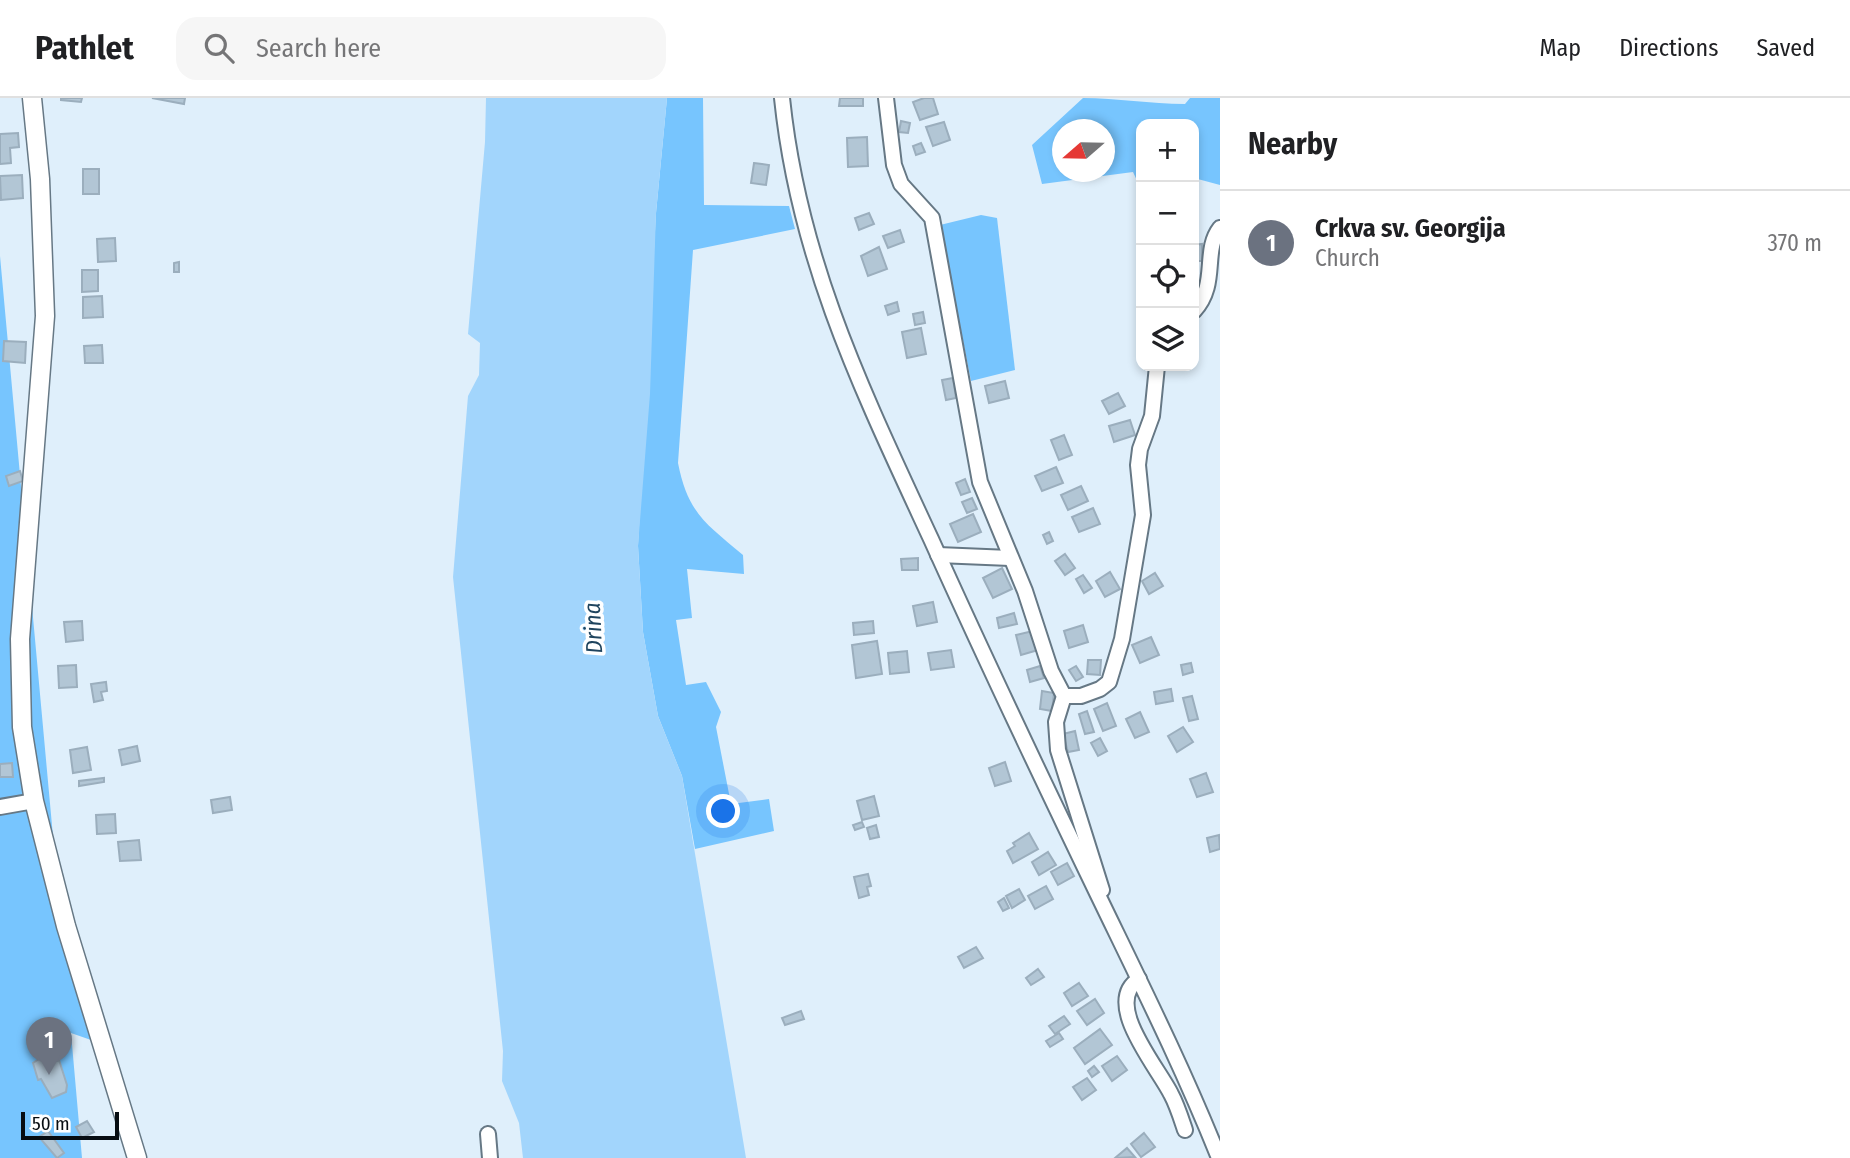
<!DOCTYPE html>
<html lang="en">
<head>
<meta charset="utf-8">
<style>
	:root { --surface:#fff; --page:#f6f6f6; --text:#202124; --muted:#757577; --line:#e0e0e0; --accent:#111827 }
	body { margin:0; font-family:"Fira Sans Condensed",sans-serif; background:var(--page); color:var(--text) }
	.controls { position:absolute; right:21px; top:21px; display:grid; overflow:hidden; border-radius:14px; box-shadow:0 4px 10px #0003 }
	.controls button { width:63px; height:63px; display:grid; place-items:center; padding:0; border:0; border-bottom:2px solid var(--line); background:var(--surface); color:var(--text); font:35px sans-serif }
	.compass { position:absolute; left:1052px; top:21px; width:63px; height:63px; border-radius:50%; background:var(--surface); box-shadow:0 4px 10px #0003; rotate:250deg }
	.scale { position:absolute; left:21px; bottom:18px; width:98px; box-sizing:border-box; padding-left:7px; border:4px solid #070d12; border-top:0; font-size:19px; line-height:24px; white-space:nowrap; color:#070d12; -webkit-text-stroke:5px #fff; paint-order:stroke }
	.you { position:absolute; left:724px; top:714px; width:24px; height:24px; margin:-18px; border:5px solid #fff; border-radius:50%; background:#1a73e8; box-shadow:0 0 0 10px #1a73e833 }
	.badge { display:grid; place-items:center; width:46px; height:46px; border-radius:50%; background:var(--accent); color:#fff; font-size:23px; font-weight:700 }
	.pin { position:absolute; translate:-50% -58px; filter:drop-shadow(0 2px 4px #0008) }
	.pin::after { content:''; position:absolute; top:37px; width:24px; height:21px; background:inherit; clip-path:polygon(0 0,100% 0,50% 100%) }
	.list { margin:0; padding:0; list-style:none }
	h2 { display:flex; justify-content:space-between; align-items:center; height:91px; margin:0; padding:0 28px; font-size:30px }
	h2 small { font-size:23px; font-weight:400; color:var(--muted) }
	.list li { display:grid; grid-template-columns:46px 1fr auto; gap:21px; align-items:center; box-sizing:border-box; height:105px; padding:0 28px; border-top:2px solid var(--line) }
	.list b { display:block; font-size:26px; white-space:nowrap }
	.list p { margin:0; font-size:23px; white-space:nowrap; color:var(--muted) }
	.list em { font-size:23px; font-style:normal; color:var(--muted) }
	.icon { flex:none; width:38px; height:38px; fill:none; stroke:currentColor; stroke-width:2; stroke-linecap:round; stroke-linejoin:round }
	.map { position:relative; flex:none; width:1220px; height:1060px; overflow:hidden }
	header { display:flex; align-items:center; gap:42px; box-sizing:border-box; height:98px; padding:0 35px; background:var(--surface); border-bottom:2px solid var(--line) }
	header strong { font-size:33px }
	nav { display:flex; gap:38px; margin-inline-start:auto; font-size:24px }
	.search { width:490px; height:63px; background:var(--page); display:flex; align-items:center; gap:18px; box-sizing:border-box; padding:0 24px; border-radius:21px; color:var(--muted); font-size:26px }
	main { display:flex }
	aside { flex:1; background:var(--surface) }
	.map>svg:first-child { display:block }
	.green { fill:#77c5fe; fill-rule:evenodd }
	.water { fill:#a2d5fc }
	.building { fill:#b2c6d5; stroke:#9baebd; stroke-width:2 }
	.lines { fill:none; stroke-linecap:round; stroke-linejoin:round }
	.minor-casing { stroke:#667885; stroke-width:18 }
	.major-casing { stroke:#667885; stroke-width:21 }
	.minor { stroke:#fff; stroke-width:14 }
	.major { stroke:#fff; stroke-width:18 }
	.labels { text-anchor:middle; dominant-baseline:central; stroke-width:7; stroke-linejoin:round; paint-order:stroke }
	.water-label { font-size:23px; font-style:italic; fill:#1f445e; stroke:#fff }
</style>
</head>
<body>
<header>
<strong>Pathlet</strong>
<div class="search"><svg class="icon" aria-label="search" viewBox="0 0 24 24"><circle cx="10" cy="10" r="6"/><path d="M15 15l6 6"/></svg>Search here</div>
<nav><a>Map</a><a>Directions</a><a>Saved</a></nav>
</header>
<main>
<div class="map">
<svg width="1220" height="1060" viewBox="0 0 1220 1060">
	<rect width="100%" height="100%" fill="#dfeffb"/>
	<g class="green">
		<path d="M667 0H703L704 107 789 108 795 131 693 152 678 365C688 415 705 425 743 457L744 476 687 471 692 520 676 522 686 587 706 584 721 614 716 629 731 706 769 701 774 733 695 751 682 678 658 618 643 534 638 448 656 115Z"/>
		<path d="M1083 0C1117 0 1150 6 1185 6L1190 0H1220V87L1194 80V26H1141V91L1133 74 1042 86 1032 47ZM1062 32H1104V74H1062Z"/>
		<polygon points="981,117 997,120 1015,272 971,283 940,127"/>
		<polygon points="0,158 61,826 91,942 71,935 82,1060 0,1060"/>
	</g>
	<polygon class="water" points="486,0 667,0 656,115 650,296 638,448 643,534 658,618 682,678 746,1060 523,1060 519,1025 502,983 503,953 453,479 468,298 479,277 480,245 468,236 485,44"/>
	<g class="building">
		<polygon points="61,0 82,0 81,4 61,2"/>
		<polygon points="152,0 185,0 184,6"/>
		<polygon points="840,0 863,0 863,8 839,8"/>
		<polygon points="924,0 933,0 938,16 920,22 913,4"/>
		<polygon points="901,23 910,25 908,35 899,34"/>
		<polygon points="944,24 950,42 933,48 926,29"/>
		<polygon points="18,35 19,49 10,50 11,65 0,66 0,36"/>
		<polygon points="867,39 868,68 848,69 847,40"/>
		<polygon points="921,45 925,54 916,57 913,48"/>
		<polygon points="754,65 769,67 766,87 751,85"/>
		<rect x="83" y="71" width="16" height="25"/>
		<polygon points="22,77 23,100 1,102 0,78"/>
		<polygon points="869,115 874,126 859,132 855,120"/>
		<polygon points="900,132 904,144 888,150 883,138"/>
		<polygon points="115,140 116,163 98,164 97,141"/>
		<polygon points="1202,146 1202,163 1194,163 1194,147"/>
		<polygon points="879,149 887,171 868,178 861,158"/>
		<polygon points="179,164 179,174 174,174 174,165"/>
		<polygon points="82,172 98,172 98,193 82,194"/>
		<polygon points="102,198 103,219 83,220 83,199"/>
		<polygon points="897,204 899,213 888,217 885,208"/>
		<polygon points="923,214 925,225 915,227 913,216"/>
		<polygon points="921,230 926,256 907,260 902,234"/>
		<polygon points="4,243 26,244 25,265 3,263"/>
		<polygon points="102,247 103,265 85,265 84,248"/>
		<polygon points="953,280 956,300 946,302 942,282"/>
		<polygon points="1005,283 1009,300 989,305 985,288"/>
		<polygon points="1118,295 1125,308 1109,316 1102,303"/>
		<polygon points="1130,322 1135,337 1114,344 1109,328"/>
		<polygon points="1064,337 1072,357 1059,362 1051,342"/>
		<polygon points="1056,369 1063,385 1042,393 1035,378"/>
		<polygon points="20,373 23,383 9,388 6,378"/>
		<polygon points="965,381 970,394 961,397 956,385"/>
		<polygon points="1081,388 1088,403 1068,412 1061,397"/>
		<polygon points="972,400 977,411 967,415 962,404"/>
		<polygon points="1093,410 1100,426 1079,434 1072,419"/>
		<polygon points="973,416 981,434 958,444 950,426"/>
		<polygon points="1049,434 1053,443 1047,446 1043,437"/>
		<polygon points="1065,456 1075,470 1065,477 1055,463"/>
		<polygon points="918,460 918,472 902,472 901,461"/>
		<polygon points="1002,470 1012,491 993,500 983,480"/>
		<polygon points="1110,474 1120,491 1105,499 1096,483"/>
		<polygon points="1155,475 1163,488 1149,496 1142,483"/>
		<polygon points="1083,477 1092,490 1084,495 1076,481"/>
		<polygon points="933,504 937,524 917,528 913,508"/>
		<polygon points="1014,515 1017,526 999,530 997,520"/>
		<polygon points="82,523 83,542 66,544 64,524"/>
		<polygon points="873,523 874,535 854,537 853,525"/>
		<polygon points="1083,527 1088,544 1069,550 1064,533"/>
		<polygon points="1033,533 1038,552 1021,557 1016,537"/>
		<polygon points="1151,539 1159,557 1140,565 1132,547"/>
		<polygon points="877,543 882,576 856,580 852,547"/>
		<polygon points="951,552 954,569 931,572 928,555"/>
		<polygon points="907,553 909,574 890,576 888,555"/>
		<polygon points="1088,562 1101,562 1100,577 1087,576"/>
		<polygon points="1191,565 1193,574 1183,577 1181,567"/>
		<polygon points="76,567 77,589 59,590 58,568"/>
		<polygon points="1040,568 1044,580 1030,584 1027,572"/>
		<polygon points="1076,568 1083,579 1076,583 1069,572"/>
		<polygon points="106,584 107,593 101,594 103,602 94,604 91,586"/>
		<polygon points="1171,591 1173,603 1156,606 1154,594"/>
		<polygon points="1042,593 1054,595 1052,613 1040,611"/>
		<polygon points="1192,598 1198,621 1189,623 1183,600"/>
		<polygon points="1107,605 1116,628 1103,633 1094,611"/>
		<polygon points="1087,613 1094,634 1085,636 1079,616"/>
		<polygon points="1140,614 1149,634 1135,640 1126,621"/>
		<polygon points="1183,629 1193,644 1177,654 1168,638"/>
		<polygon points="1075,633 1079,652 1068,654 1063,636"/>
		<polygon points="1100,640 1107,653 1098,658 1091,645"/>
		<polygon points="137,648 140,663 122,667 119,652"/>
		<polygon points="87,649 91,672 73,675 70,652"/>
		<polygon points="1005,664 1011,683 995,688 989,670"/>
		<polygon points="12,665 13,679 0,679 0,666"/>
		<polygon points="1206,675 1213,694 1197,699 1190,681"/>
		<polygon points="104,680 104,684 79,688 79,683"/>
		<polygon points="874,698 879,718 862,722 857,703"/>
		<polygon points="230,699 232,712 213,715 211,702"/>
		<polygon points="115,716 116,735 97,736 96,717"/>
		<polygon points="862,724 864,729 855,732 853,727"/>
		<polygon points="876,727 879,739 870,741 867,730"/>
		<polygon points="1029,735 1038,751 1013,765 1007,753 1015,748 1013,745"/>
		<polygon points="1219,737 1220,751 1210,754 1207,740"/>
		<polygon points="139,742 141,762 120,763 118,744"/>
		<polygon points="1048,754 1056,767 1039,777 1032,764"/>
		<polygon points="1067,765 1074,778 1058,787 1051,774"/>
		<polygon points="868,776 871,788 867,789 869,797 859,800 854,779"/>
		<polygon points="1046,788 1053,801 1035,811 1028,798"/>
		<polygon points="1019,791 1025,802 1012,810 1006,798"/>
		<polygon points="1004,800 1009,810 1003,813 998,804"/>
		<polygon points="976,849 983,860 964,870 958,859"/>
		<polygon points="1038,871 1044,879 1031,887 1026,880"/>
		<polygon points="1079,885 1088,898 1072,908 1064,895"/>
		<polygon points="1095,901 1104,915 1087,927 1077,913"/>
		<polygon points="801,913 804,921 785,927 782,920"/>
		<polygon points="1064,918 1070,926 1055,936 1049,928"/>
		<polygon points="1100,931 1112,947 1085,966 1074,950"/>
		<polygon points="1059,935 1063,941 1050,949 1046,943"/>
		<polygon points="48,955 56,963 59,962 67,987 66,994 52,1000 41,981 38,982 33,965"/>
		<polygon points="1117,958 1127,972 1112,983 1102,968"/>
		<polygon points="1094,968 1099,974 1092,979 1088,973"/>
		<polygon points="1087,980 1096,992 1082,1002 1073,989"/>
		<polygon points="87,1023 94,1034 82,1040 76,1029"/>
		<polygon points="48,1033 64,1055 57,1060 39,1039"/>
		<polygon points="1144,1035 1155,1049 1141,1059 1131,1046"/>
		<polygon points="1127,1050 1135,1059 1115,1060"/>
	</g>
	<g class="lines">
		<g class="minor-casing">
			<g id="minor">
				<path d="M782 0C799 164 863 294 931 441 985 561 1041 679 1098 797 1140 884 1183 970 1219 1060"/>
				<polyline points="886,0 894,67 901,86 932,120 980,384 1025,493 1051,573 1064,598 1056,624 1058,652 1102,792"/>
				<path d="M1194 213C1219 186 1202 153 1220 130"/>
				<polyline points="938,457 1010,460"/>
				<polyline points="1064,598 1081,598 1100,591 1109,584 1122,541 1143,417 1138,367 1140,351 1152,318 1157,268"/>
				<polyline points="0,709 34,703"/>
				<path d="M1139 881C1102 905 1157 968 1171 996 1177 1007 1181 1020 1185 1032"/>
				<polyline points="488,1036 490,1060"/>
			</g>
		</g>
		<g class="major-casing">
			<polyline id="major" points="32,0 40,81 45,218 20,541 22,629 34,703 66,828 137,1060"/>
		</g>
		<use href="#minor" class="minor"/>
		<use href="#major" class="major"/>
	</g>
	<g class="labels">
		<g class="water-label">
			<text transform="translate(593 530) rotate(-93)">Drina</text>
		</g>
	</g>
</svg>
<div class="controls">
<button>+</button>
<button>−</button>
<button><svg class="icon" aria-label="locate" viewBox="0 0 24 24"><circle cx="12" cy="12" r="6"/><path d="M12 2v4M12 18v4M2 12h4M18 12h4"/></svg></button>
<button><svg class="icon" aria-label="layers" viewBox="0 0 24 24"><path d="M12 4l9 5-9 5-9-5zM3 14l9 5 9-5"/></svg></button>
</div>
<svg class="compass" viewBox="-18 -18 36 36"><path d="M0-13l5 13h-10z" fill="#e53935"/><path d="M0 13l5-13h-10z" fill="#757577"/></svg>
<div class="scale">50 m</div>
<div class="you"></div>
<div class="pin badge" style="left:49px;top:977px;background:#6b7280">1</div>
</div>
<aside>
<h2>Nearby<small></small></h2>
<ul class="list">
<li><span class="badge" style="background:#6b7280">1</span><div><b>Crkva sv. Georgija</b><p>Church</p></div><em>370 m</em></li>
</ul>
</aside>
</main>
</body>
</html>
